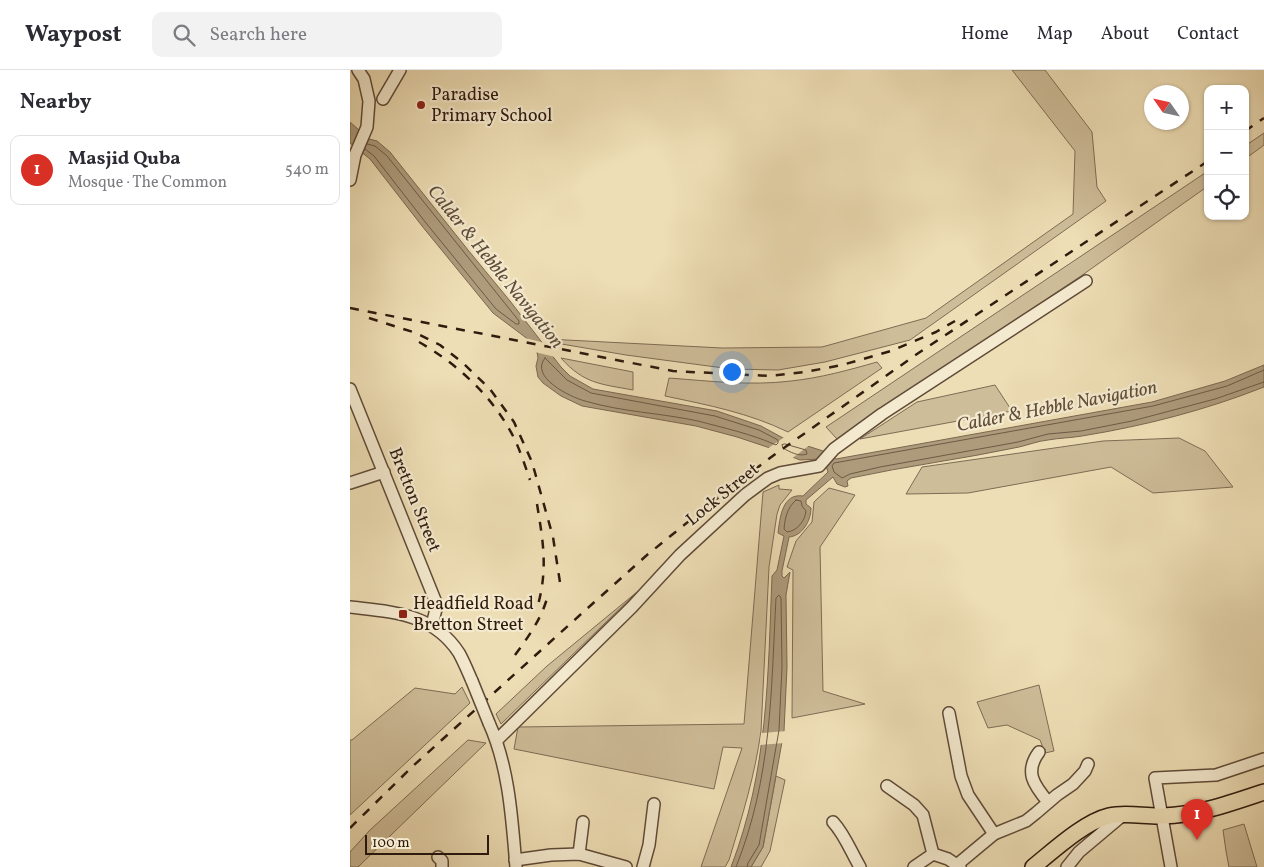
<!DOCTYPE html>
<html lang="en">
<head>
<meta charset="utf-8">
<style>
	:root { --surface:#fff; --page:#f2f2f3; --text:#2b2b33; --muted:#7c7c81; --line:#e1e1e2; --accent:#d93025 }
	body { margin:0; font-family:Vollkorn,serif; background:var(--page); color:var(--text) }
	.controls { position:absolute; right:15px; top:15px; display:grid; overflow:hidden; border-radius:10px; box-shadow:0 1px 4px #0004 }
	.controls button { width:45px; height:45px; display:grid; place-items:center; padding:0; border:0; border-bottom:1px solid var(--line); background:var(--surface); color:var(--text); font:25px sans-serif }
	.compass { position:absolute; left:794px; top:15px; width:45px; height:45px; border-radius:50%; background:var(--surface); box-shadow:0 1px 4px #0004; rotate:304deg }
	.scale { position:absolute; left:15px; bottom:12px; width:124px; box-sizing:border-box; padding-left:5px; border:2px solid #2f1a0e; border-top:0; font-size:14px; line-height:18px; white-space:nowrap; color:#2f1a0e; -webkit-text-stroke:4px #f4eacf; paint-order:stroke }
	.you { position:absolute; left:381px; top:301px; width:18px; height:18px; margin:-12px; border:4px solid #fff; border-radius:50%; background:#1a73e8; box-shadow:0 0 0 8px #1a73e833 }
	.badge { display:grid; place-items:center; width:32px; height:32px; border-radius:50%; background:var(--accent); color:#fff; font-size:16px; font-weight:700 }
	.pin { position:absolute; translate:-50% -41px; filter:drop-shadow(0 1px 2px #0008) }
	.pin::after { content:''; position:absolute; top:26px; width:18px; height:15px; background:inherit; clip-path:polygon(0 0,100% 0,50% 100%) }
	.list { margin:0; padding:0; list-style:none }
	h2 { display:flex; justify-content:space-between; align-items:center; height:65px; margin:0; padding:0 20px; font-size:21px }
	h2 small { font-size:16px; font-weight:400; color:var(--muted) }
	.list li { display:grid; grid-template-columns:32px 1fr auto; gap:15px; align-items:center; box-sizing:border-box; height:70px; margin:0 10px 10px; padding:0 10px; border:1px solid var(--line); border-radius:10px }
	.list b { display:block; font-size:19px; white-space:nowrap }
	.list p { margin:0; font-size:16px; white-space:nowrap; color:var(--muted) }
	.list em { font-size:16px; font-style:normal; color:var(--muted) }
	.icon { flex:none; width:28px; height:28px; fill:none; stroke:currentColor; stroke-width:2; stroke-linecap:round; stroke-linejoin:round }
	.map { position:relative; flex:none; width:914px; height:797px; overflow:hidden }
	header { display:flex; align-items:center; gap:30px; box-sizing:border-box; height:70px; padding:0 25px; background:var(--surface); border-bottom:1px solid var(--line) }
	header strong { font-size:24px }
	nav { display:flex; gap:28px; margin-inline-start:auto; font-size:18px }
	.search { width:350px; height:45px; background:var(--page); display:flex; align-items:center; gap:12px; box-sizing:border-box; padding:0 18px; border-radius:10px; color:var(--muted); font-size:19px }
	main { display:flex }
	aside { flex:1; background:var(--surface) }
	.map>svg:first-child { display:block }
	.green { fill:#cebd99; stroke:#7e6c54 }
	.water { fill:#ad9b7c; stroke:#7b6750 }
	.pier { fill:#eedeb5 }
	.lines { fill:none; stroke-linecap:round; stroke-linejoin:round }
	.shore { stroke:#6e5a45; stroke-width:1 }
	.minor-casing { stroke:#5f4b38; stroke-width:14 }
	.major-casing { stroke:#2f1a0e; stroke-width:18 }
	.minor { stroke:#f4eacf; stroke-width:11 }
	.major { stroke:#eedeb5; stroke-width:15 }
	.rail { stroke:#2f1a0e; stroke-width:2.5; stroke-dasharray:9 9; stroke-linecap:butt }
	.minor-bridge-casing { stroke:#5f4b38; stroke-width:14; stroke-linecap:butt }
	.minor-bridge { stroke:#f4eacf; stroke-width:11 }
	.poi-dot { fill:#8f2418; stroke:#f4eacf; stroke-width:2 }
	.labels { text-anchor:middle; dominant-baseline:central; stroke-width:4.5; stroke-linejoin:round; paint-order:stroke }
	.poi-label { font-size:18px; fill:#2f1a0e; stroke:#f4eacf; text-anchor:start }
	.street-label { font-size:18px; fill:#2f1a0e; stroke:#f4eacf }
	.water-label { font-size:19px; font-style:italic; fill:#614e3a; stroke:#f4eacf }
</style>
</head>
<body>
<header>
<strong>Waypost</strong>
<div class="search"><svg class="icon" aria-label="search" viewBox="0 0 24 24"><circle cx="10" cy="10" r="6"/><path d="M15 15l6 6"/></svg>Search here</div>
<nav><a>Home</a><a>Map</a><a>About</a><a>Contact</a></nav>
</header>
<main>
<aside>
<h2>Nearby<small></small></h2>
<ul class="list">
<li><span class="badge">1</span><div><b>Masjid Quba</b><p>Mosque · The Common</p></div><em>540 m</em></li>
</ul>
</aside>
<div class="map">
<svg width="914" height="797" viewBox="0 0 914 797">
	<rect width="100%" height="100%" fill="#eedeb5"/>
	<filter id="stains"><feTurbulence type="fractalNoise" baseFrequency=".004" numOctaves="4"/><feColorMatrix values="0 0 0 0 .2 0 0 0 0 .09 0 0 0 0 .02 0 0 0 .5 -.17"/></filter>
	<radialGradient id="worn" r=".72"><stop offset=".6" stop-color="#630" stop-opacity="0"/><stop offset="1" stop-color="#630" stop-opacity=".3"/></radialGradient>
	<g class="green">
		<polygon points="662,0 695,0 742,62 747,117 756,131 560,270 475,292 428,300 381,299 276,285 200,272 197,269 372,278 472,277 576,248 723,144 725,81"/>
		<polygon points="914,63 914,75 895,89 895,76"/>
		<polygon points="858,101 858,116 731,206 487,369 476,357"/>
		<path d="M211 288 283 302V320C251 314 234 314 211 288Z"/>
		<path d="M527 292 532 298 438 362C399 343 358 335 315 326L319 308C359 311 401 316 441 311 470 308 499 300 527 292Z"/>
		<polygon points="645,315 662,341 510,369 567,332"/>
		<polygon points="829,368 855,381 883,417 803,423 761,397 618,423 556,424 572,397 753,371"/>
		<path d="M429 415V419L442 420 430 435 427 444 419 497 411 661C405 705 392 747 379 790L375 797H351L392 678 373 677 364 719 164 679 168 657 394 654 413 422Z"/>
		<polygon points="479,418 505,425 470,477 473,621 515,634 442,648 443,500 437,497 446,471 462,452 464,432"/>
		<polygon points="287,522 151,654 146,644 197,596"/>
		<polygon points="689,615 704,681 695,683 690,670 657,655 638,658 627,632"/>
		<polygon points="112,617 120,633 0,745 0,670 2,670 65,618 105,624"/>
		<polygon points="118,670 136,673 8,797 0,797 0,782 20,760"/>
		<polygon points="426,706 435,710 420,781 411,797 401,797 413,777"/>
		<polygon points="894,754 907,797 879,797 876,781 873,760"/>
	</g>
	<path class="water" d="M0 52 19 69 27 71 40 82 118 180 160 231 211 297 220 306 243 319 367 341 411 356 433 368 473 381 486 389 802 332 875 311 914 295V317C856 340 794 356 732 366 720 368 709 368 698 370 688 371 678 375 669 377 613 389 556 396 501 408L497 411 498 416 495 417 487 414 483 407 456 430V434L461 438C461 451 452 466 439 467L432 501V506L434 508 440 502 436 525 437 597 434 661 413 777 401 797H381C418 701 418 607 422 506L427 500 434 466 428 463C430 448 432 423 453 426L478 402 476 396 469 389 450 390 420 378 387 367 346 356 232 336 211 326 193 313 188 307 186 296 188 288 187 282 179 270 143 243 72 156 20 89 0 73Z"/>
	<g class="pier">
		<polygon points="175,268 195,273 205,287 185,282"/>
		<polygon points="436,366 460,374 461,374 440,390 417,379"/>
		<polygon points="437,661 435,673 410,675 411,663"/>
	</g>
	<g class="lines">
		<g class="shore">
			<polyline points="15,79 24,86 76,153 146,239 166,254 169,254 169,251 37,86 25,76 17,74"/>
			<path d="M195 288 217 310 241 323 365 346 409 360 428 370V373L426 375C402 364 374 358 348 351 311 343 272 342 235 331 220 327 179 307 195 288Z"/>
			<polyline points="914,300 877,316 803,336 484,393 482,396 484,402 492,408 500,404 530,397 668,372 698,364 731,361 782,351 865,329 914,312"/>
			<path d="M435 374 456 380 457 384C449 387 440 382 433 378L432 375Z"/>
			<path d="M446 430 451 431 452 436 456 441C455 451 447 461 437 462L434 459C435 448 437 438 446 430Z"/>
			<path d="M386 797C422 707 421 622 426 528L429 525 431 528 432 597 429 660 409 775 398 793 397 797"/>
		</g>
		<g class="minor-casing">
			<g id="minor">
				<polyline points="33,29 50,0"/>
				<polyline points="0,110 5,85 17,57 19,31 14,9 8,0"/>
				<polyline points="0,319 87,535 82,555"/>
				<polyline points="0,413 34,402"/>
				<path d="M0 537C42 542 83 543 109 583 114 592 118 602 122 611"/>
				<polyline points="599,643 611,706 618,725 644,764"/>
				<path d="M139 653C159 697 162 749 166 797"/>
				<polyline points="147,670 282,537 330,485 395,425 418,408 430,403 469,396 484,379 532,344 736,211"/>
				<path d="M689 682C674 702 684 715 698 732"/>
				<polyline points="537,716 564,735 573,745 583,784 598,789 610,797"/>
				<path d="M483 752C495 765 501 782 510 797"/>
				<polyline points="229,784 233,752"/>
				<polyline points="88,787 92,791 92,797"/>
				<polyline points="165,790 201,785 229,784 276,797"/>
				<polyline points="608,794 644,764 676,751 686,743 707,725 723,714 735,701 738,694"/>
				<polyline points="293,797 299,775 304,734"/>
				<polyline points="564,797 583,784"/>
				<polyline points="717,797 729,782 773,745"/>
				<polyline points="821,797 805,708 866,705 914,689"/>
			</g>
		</g>
		<g class="major-casing">
			<path id="major" d="M683 797C703 781 734 752 759 746 777 742 796 747 813 746 848 745 881 733 914 722"/>
		</g>
		<use href="#minor" class="minor"/>
		<use href="#major" class="major"/>
		<g class="rail">
			<polyline points="895,61 914,48"/>
			<polyline points="0,238 323,301 420,306 455,302 492,295 541,281 586,262 605,251"/>
			<polyline points="19,248 66,263 90,275 113,293 140,319 164,352 182,392 203,467 211,519"/>
			<path d="M69 272C104 292 137 321 158 357 168 373 174 393 180 410"/>
			<path d="M187 434C193 471 198 498 188 535"/>
			<path d="M165 585C179 566 192 548 198 525"/>
			<polyline points="0,758 63,696 230,545 297,485 375,422 424,385 567,284 858,91"/>
		</g>
		<g class="minor-bridge-casing">
			<polyline id="minor-bridge" points="122,611 139,653"/>
		</g>
		<use href="#minor-bridge" class="minor-bridge"/>
	</g>
	<g class="poi-dot">
		<circle cx="71" cy="35" r="5"/>
		<rect x="48" y="539" width="10" height="10" rx="2.5"/>
	</g>
	<g class="labels">
		<g class="poi-label">
			<text x="81" y="25">Paradise<tspan x="81" dy="21">Primary School</tspan></text>
			<text x="63" y="534">Headfield Road<tspan x="63" dy="21">Bretton Street</tspan></text>
		</g>
		<g class="street-label">
			<text transform="translate(373 425) rotate(-39)">Lock Street</text>
			<text transform="translate(64 430) rotate(68)">Bretton Street</text>
		</g>
		<g class="water-label">
			<text transform="translate(145 197) rotate(51)">Calder &amp; Hebble Navigation</text>
			<text transform="translate(707 337) rotate(-11)">Calder &amp; Hebble Navigation</text>
		</g>
	</g>
	<rect width="100%" height="100%" filter="url(#stains)"/>
	<rect width="100%" height="100%" fill="url(#worn)"/>
</svg>
<div class="controls">
<button>+</button>
<button>−</button>
<button><svg class="icon" aria-label="locate" viewBox="0 0 24 24"><circle cx="12" cy="12" r="6"/><path d="M12 2v4M12 18v4M2 12h4M18 12h4"/></svg></button>
</div>
<svg class="compass" viewBox="-18 -18 36 36"><path d="M0-13l5 13h-10z" fill="#e53935"/><path d="M0 13l5-13h-10z" fill="#7c7c81"/></svg>
<div class="scale">100 m</div>
<div class="you"></div>
<div class="pin badge" style="left:847px;top:770px">1</div>
</div>
</main>
</body>
</html>
